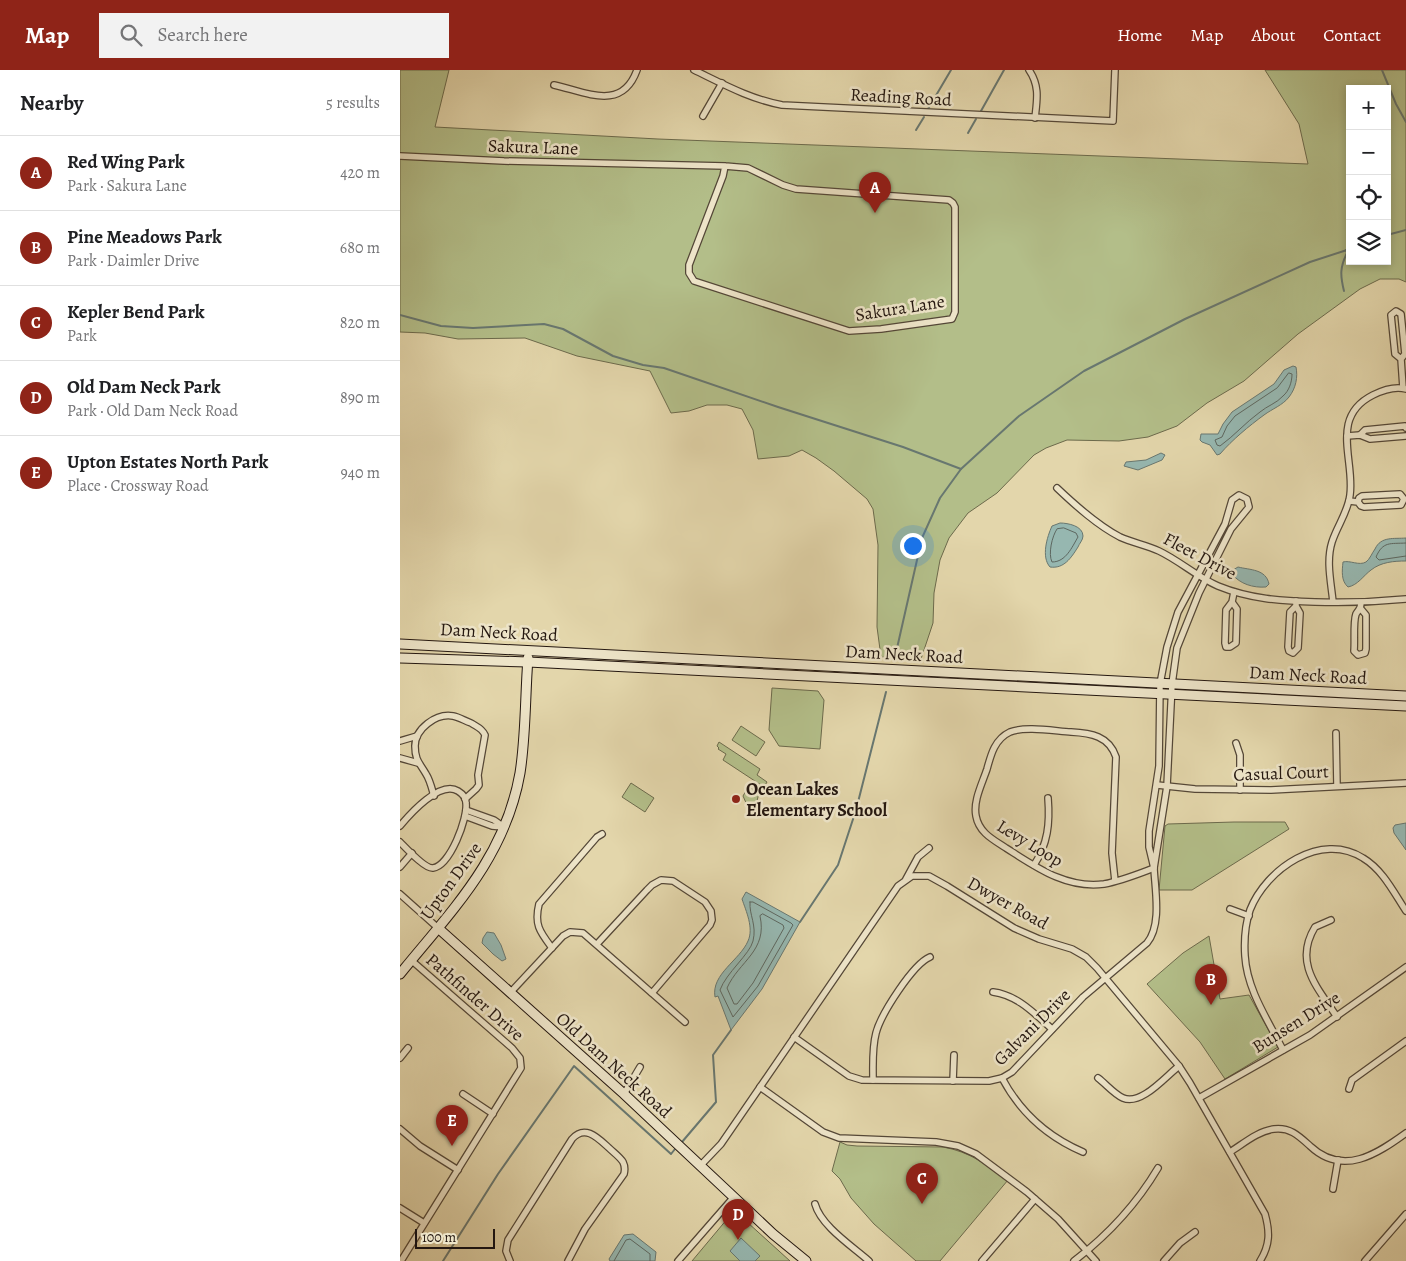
<!DOCTYPE html>
<html lang="en">
<head>
<meta charset="utf-8">
<style>
	:root { --surface:#fff; --page:#f2f2f2; --text:#202124; --muted:#757577; --line:#e0e0e0; --accent:#8f2418 }
	body { margin:0; font-family:Alegreya,serif; background:var(--page); color:var(--text) }
	.controls { position:absolute; right:15px; top:15px; display:grid; overflow:hidden; border-radius:0px; box-shadow:0 2px 8px #0003 }
	.controls button { width:45px; height:45px; display:grid; place-items:center; padding:0; border:0; border-bottom:1px solid var(--line); background:var(--surface); color:var(--text); font:25px sans-serif }
	.scale { position:absolute; left:15px; bottom:12px; width:80px; box-sizing:border-box; padding-left:5px; border:2px solid #241710; border-top:0; font-size:14px; line-height:18px; white-space:nowrap; color:#241710; -webkit-text-stroke:4px #ede4c8; paint-order:stroke }
	.you { position:absolute; left:512px; top:475px; width:18px; height:18px; margin:-12px; border:4px solid #fff; border-radius:50%; background:#1a73e8; box-shadow:0 0 0 8px #1a73e833 }
	.badge { display:grid; place-items:center; width:32px; height:32px; border-radius:50%; background:var(--accent); color:#fff; font-size:16px; font-weight:700 }
	.pin { position:absolute; translate:-50% -41px; filter:drop-shadow(0 1px 2px #0008) }
	.pin::after { content:''; position:absolute; top:26px; width:18px; height:15px; background:inherit; clip-path:polygon(0 0,100% 0,50% 100%) }
	.list { margin:0; padding:0; list-style:none }
	h2 { display:flex; justify-content:space-between; align-items:center; height:65px; margin:0; padding:0 20px; font-size:21px }
	h2 small { font-size:16px; font-weight:400; color:var(--muted) }
	.list li { display:grid; grid-template-columns:32px 1fr auto; gap:15px; align-items:center; box-sizing:border-box; height:75px; padding:0 20px; border-top:1px solid var(--line) }
	.list b { display:block; font-size:19px; white-space:nowrap }
	.list p { margin:0; font-size:16px; white-space:nowrap; color:var(--muted) }
	.list em { font-size:16px; font-style:normal; color:var(--muted) }
	.icon { flex:none; width:28px; height:28px; fill:none; stroke:currentColor; stroke-width:2; stroke-linecap:round; stroke-linejoin:round }
	.map { position:relative; flex:none; width:1006px; height:1191px; overflow:hidden }
	header { display:flex; align-items:center; gap:30px; box-sizing:border-box; height:70px; padding:0 25px; background:var(--accent); color:#fff }
	header strong { font-size:24px }
	nav { display:flex; gap:28px; margin-inline-start:auto; font-size:18px }
	.search { width:350px; height:45px; background:var(--page); display:flex; align-items:center; gap:12px; box-sizing:border-box; padding:0 18px; border-radius:0px; color:var(--muted); font-size:19px }
	main { display:flex }
	aside { flex:1; background:var(--surface) }
	.map>svg:first-child { display:block }
	.green { fill:#b3be89; stroke:#6c6a4c; fill-rule:evenodd }
	.water { fill:#96b7b0; stroke:#687770 }
	.lines { fill:none; stroke-linecap:round; stroke-linejoin:round }
	.shore { stroke:#5d6760; stroke-width:1 }
	.stream { stroke:#687770; stroke-width:2 }
	.street-casing { stroke:#544737; stroke-width:8 }
	.secondary-casing { stroke:#241710; stroke-width:11 }
	.street { stroke:#ede4c8; stroke-width:5.5 }
	.secondary { stroke:#ede4c8; stroke-width:9 }
	.poi-dot { fill:#8f2418; stroke:#ede4c8; stroke-width:2 }
	.labels { text-anchor:middle; dominant-baseline:central; stroke-width:5; stroke-linejoin:round; paint-order:stroke }
	.street-label { font-size:18px; fill:#241710; stroke:#ede4c8 }
	.poi-label { font-size:18px; font-weight:bold; fill:#241710; stroke:#ede4c8; text-anchor:start }
</style>
</head>
<body>
<header>
<strong>Map</strong>
<div class="search"><svg class="icon" aria-label="search" viewBox="0 0 24 24"><circle cx="10" cy="10" r="6"/><path d="M15 15l6 6"/></svg>Search here</div>
<nav><a>Home</a><a>Map</a><a>About</a><a>Contact</a></nav>
</header>
<main>
<aside>
<h2>Nearby<small>5 results</small></h2>
<ul class="list">
<li><span class="badge">A</span><div><b>Red Wing Park</b><p>Park · Sakura Lane</p></div><em>420 m</em></li>
<li><span class="badge">B</span><div><b>Pine Meadows Park</b><p>Park · Daimler Drive</p></div><em>680 m</em></li>
<li><span class="badge">C</span><div><b>Kepler Bend Park</b><p>Park</p></div><em>820 m</em></li>
<li><span class="badge">D</span><div><b>Old Dam Neck Park</b><p>Park · Old Dam Neck Road</p></div><em>890 m</em></li>
<li><span class="badge">E</span><div><b>Upton Estates North Park</b><p>Place · Crossway Road</p></div><em>940 m</em></li>
</ul>
</aside>
<div class="map">
<svg width="1006" height="1191" viewBox="0 0 1006 1191">
	<rect width="100%" height="100%" fill="#e3d6ab"/>
	<filter id="stains"><feTurbulence type="fractalNoise" baseFrequency=".004" numOctaves="4"/><feColorMatrix values="0 0 0 0 .2 0 0 0 0 .09 0 0 0 0 .02 0 0 0 .5 -.17"/></filter>
	<radialGradient id="worn" r=".72"><stop offset=".6" stop-color="#630" stop-opacity="0"/><stop offset="1" stop-color="#630" stop-opacity=".3"/></radialGradient>
	<g class="green">
		<path d="M0 0H49L35 57 258 69 908 94 899 54 865 0H1006V212L999 209H980L960 219 898 264 844 311 807 333 777 356 748 367 719 371 667 370 646 378 634 385 597 423 568 443 549 468 540 490 534 523 533 553 521 589 481 587 477 557 478 475 473 439 467 429 434 401 416 388 402 380 389 386 358 389 353 360 342 339 327 335H307L289 341 271 343 250 301 177 286 125 268 58 269 25 263 0 262ZM950 19H987V191H950Z"/>
		<polygon points="372,618 418,621 424,630 420,679 379,676 369,660"/>
		<polygon points="341,656 365,672 356,686 332,670"/>
		<polygon points="319,672 360,699 357,705 367,712 364,717 323,690 326,684 318,679 319,678 317,676"/>
		<polygon points="231,713 254,728 245,742 222,727"/>
		<polygon points="350,718 358,721 359,723 356,735 350,737 347,735 343,726 347,719"/>
		<polygon points="834,752 885,752 889,759 792,820 759,820 765,756 768,754"/>
		<polygon points="809,866 820,929 849,925 878,977 825,1009 800,972 747,914 783,883"/>
		<path d="M440 1072 447 1075 457 1076 543 1077C571 1082 586 1095 608 1110L540 1191H516L474 1154 451 1128 440 1109 432 1101Z"/>
		<polygon points="333,1142 336,1142 390,1191 292,1191"/>
	</g>
	<g class="water">
		<path d="M893 296 896 297C898 307 896 318 889 327 883 335 872 339 864 345 849 356 832 370 820 384L817 385 810 375 802 372 800 370 801 364H818L823 354 832 342 874 314 884 300Z"/>
		<polygon points="761,383 765,385 762,390 738,400 724,396 726,392 746,390"/>
		<path d="M660 453C668 453 683 456 683 466 683 470 679 474 678 477 671 488 664 499 650 497 641 487 647 467 652 456Z"/>
		<path d="M1006 468V491C994 491 981 492 971 500 963 506 958 515 948 517 941 511 942 501 943 492 950 490 959 496 966 492 970 489 972 483 975 479 981 466 994 469 1006 468Z"/>
		<path d="M838 497C850 500 866 499 869 514L866 517C853 518 840 514 832 504L833 500Z"/>
		<polygon points="1006,753 1006,780 994,763 993,758 995,755"/>
		<path d="M346 822 400 852 362 919 331 960 318 926 315 927C311 904 340 890 348 871 354 858 346 841 342 829Z"/>
		<polygon points="87,862 94,863 101,875 106,889 102,891 93,884 82,873 83,868"/>
		<polygon points="233,1164 256,1182 255,1191 210,1191 209,1189 224,1165"/>
		<polygon points="341,1168 360,1186 355,1191 340,1191 330,1181"/>
	</g>
	<g class="lines">
		<g class="shore">
			<path d="M889 303 892 304C892 312 889 321 883 326 877 333 867 336 860 342 846 352 834 366 820 376L817 375 815 370 822 367 827 356 835 346 877 318Z"/>
			<path d="M664 458 676 463 678 467C672 477 666 492 652 492 648 484 652 466 657 459Z"/>
			<path d="M1006 473C990 474 983 471 976 487L979 490 1006 486"/>
			<path d="M350 832H353L391 853 393 855 358 916 333 947 320 920C326 903 350 884 353 871 357 855 349 845 350 832Z"/>
			<path d="M363 844 383 855 384 858 353 913 337 934H334L327 918C339 891 368 881 360 846Z"/>
			<polyline points="214,1191 226,1170 230,1169 250,1184 250,1191"/>
		</g>
		<g class="stream">
			<polyline points="982,0 996,34 1006,52"/>
			<polyline points="528,39 551,0"/>
			<polyline points="581,41 604,0"/>
			<polyline points="516,60 524,47"/>
			<polyline points="568,63 576,49"/>
			<polyline points="987,165 1006,160"/>
			<path d="M944 221C940 205 940 197 947 183L946 180"/>
			<polyline points="0,245 41,256 73,258 144,254 163,259 213,286 243,295 264,298 378,337 503,377 561,399"/>
			<polyline points="495,587 522,468 540,428 561,399 619,346 684,301 785,249 910,192 950,179"/>
			<polyline points="400,852 438,795 456,740 486,622"/>
			<polyline points="282,1072 316,1032 313,985 331,960"/>
			<polyline points="43,1191 98,1104 174,996 271,1084 275,1079"/>
		</g>
		<g class="street-casing">
			<g id="street">
				<path d="M294 0C323 14 350 29 382 35L713 51 715 0"/>
				<path d="M629 0C640 16 637 30 635 48"/>
				<path d="M154 15C186 22 222 42 237 0"/>
				<polyline points="303,46 322,13"/>
				<polyline points="0,86 104,91 325,96 348,98 383,115 396,119 549,130 553,133 555,137 555,242 552,249 481,259 449,261 294,211 289,203 289,195 323,106 325,96"/>
				<polyline points="1001,289 995,284 991,245 996,241 1001,244 1005,284 1001,289 1003,318"/>
				<polyline points="960,365 965,360 1005,356 1006,358"/>
				<polyline points="947,366 960,365 970,369 1006,366"/>
				<path d="M657 418C676 436 697 455 720 467 733 473 747 475 759 481 780 491 797 507 818 516 850 529 881 531 915 532 946 533 975 532 1006 529"/>
				<polyline points="949,431 958,432 961,436 964,437 1001,435 1004,429 1000,424 962,426 959,428 958,432"/>
				<polyline points="832,532 837,539 836,573 830,577 826,577 825,573 826,540 832,532 834,522"/>
				<path d="M933 532C931 512 926 491 932 472 937 456 948 442 950 425 955 390 929 347 973 325 983 320 995 316 1006 319"/>
				<path d="M961 533C961 539 959 539 956 544 953 552 955 572 954 581L958 585 965 583 966 579V545L961 539"/>
				<polyline points="896,536 890,542 888,577 889,581 893,583 898,578 900,543 896,536 896,531"/>
				<polyline points="936,663 937,716"/>
				<polyline points="0,671 17,666"/>
				<polyline points="836,673 840,685 840,720"/>
				<polyline points="0,688 18,693"/>
				<polyline points="757,715 795,719 871,720 1006,713"/>
				<path d="M34 726C32 719 30 710 26 704 20 693 15 691 15 676 15 659 36 643 53 646 59 647 65 651 71 653 77 657 82 658 85 665L78 705 79 715 76 719 65 729"/>
				<polyline points="66,740 94,750 104,757"/>
				<polyline points="65,746 92,756 103,757"/>
				<path d="M0 756C10 744 40 710 58 721 63 724 66 728 66 733 68 748 50 796 33 798 25 799 6 778 0 772"/>
				<path d="M634 795C648 774 650 753 648 728"/>
				<polyline points="0,797 12,783"/>
				<polyline points="506,809 518,787 529,778"/>
				<path d="M715 811 712 783 716 687C709 666 691 663 671 662 654 661 625 656 610 662 595 669 591 684 587 699 582 714 573 731 576 746 579 763 594 770 606 778 636 797 666 819 704 814 721 811 738 804 754 798"/>
				<polyline points="0,824 38,858"/>
				<polyline points="830,839 849,846"/>
				<path d="M931 850 915 857C893 893 918 918 937 947"/>
				<polyline points="197,874 247,820 252,815 261,810 273,811 305,832 311,841 312,850 310,855 252,923"/>
				<path d="M152 878C140 862 134 855 139 834L197 767 202 764"/>
				<path d="M593 922C617 925 634 943 652 959"/>
				<polyline points="110,923 163,866 170,862 183,863 285,952"/>
				<path d="M394 967 449 1006 462 1010 589 1011 602 1008 612 1002 683 927 747 873C762 855 755 820 754 798L749 777V761L759 696 760 614 767 577 778 542 825 454 832 430 839 425 847 429 849 437 831 459 799 523 777 578 772 614 767 716 754 798"/>
				<path d="M883 980C868 950 847 920 845 886 844 871 845 855 850 840 866 799 921 761 963 788 983 800 994 823 1006 841"/>
				<polyline points="0,988 8,978"/>
				<path d="M602 1008C620 1042 648 1067 683 1082"/>
				<path d="M698 1008C706 1014 714 1024 723 1028 741 1036 765 1007 779 996"/>
				<path d="M473 1010C473 994 472 978 476 963 481 944 513 894 530 887"/>
				<polyline points="553,1011 554,985"/>
				<polyline points="360,1017 423,1062 439,1068 536,1072 558,1076 576,1084 627,1122 658,1149 696,1191"/>
				<polyline points="949,1019 952,1010 1006,971"/>
				<polyline points="63,1024 93,1044"/>
				<polyline points="224,1024 240,997"/>
				<polyline points="799,1028 910,965 1006,897"/>
				<polyline points="0,1059 20,1076 58,1100"/>
				<path d="M830 1082C843 1074 858 1061 874 1059 890 1057 899 1066 910 1076 943 1107 977 1084 1006 1063"/>
				<path d="M300 1096 321 1074 498 816 512 806H529L547 816 614 858 639 869 672 879 686 887 697 898 779 996 790 1013 865 1144C870 1162 870 1175 860 1191"/>
				<polyline points="933,1119 938,1090"/>
				<path d="M415 1134C421 1156 452 1176 469 1191"/>
				<polyline points="0,1138 24,1153"/>
				<polyline points="1,1191 121,998 120,988 112,978 11,890"/>
				<path d="M110 1191 106 1181 108 1170 172 1069C185 1054 198 1068 209 1078 213 1082 220 1087 223 1092 225 1096 225 1100 224 1104L185 1159 168 1191"/>
				<polyline points="278,1191 333,1128"/>
				<polyline points="582,1191 635,1129"/>
				<path d="M674 1191C708 1165 736 1135 758 1098"/>
				<polyline points="764,1191 780,1173 795,1162"/>
				<polyline points="965,1191 1006,1144"/>
			</g>
		</g>
		<g class="secondary-casing">
			<g id="secondary">
				<polyline points="0,574 1006,626"/>
				<polyline points="0,588 128,592 1006,636"/>
				<polyline points="38,858 224,1024 373,1164 406,1191"/>
				<path d="M0 904C52 840 105 788 120 703 126 665 125 626 128 588"/>
			</g>
		</g>
		<use href="#street" class="street"/>
		<use href="#secondary" class="secondary"/>
	</g>
	<circle class="poi-dot" cx="336" cy="729" r="5"/>
	<g class="labels">
		<g class="street-label">
			<text transform="translate(501 27) rotate(3)">Reading Road</text>
			<text transform="translate(133 77) rotate(2)">Sakura Lane</text>
			<text transform="translate(500 238) rotate(-9)">Sakura Lane</text>
			<text transform="translate(800 486) rotate(28)">Fleet Drive</text>
			<text transform="translate(99 562) rotate(3)">Dam Neck Road</text>
			<text transform="translate(504 584) rotate(3)">Dam Neck Road</text>
			<text transform="translate(908 605) rotate(3)">Dam Neck Road</text>
			<text transform="translate(881 703) rotate(-2)">Casual Court</text>
			<text transform="translate(630 773) rotate(31)">Levy Loop</text>
			<text transform="translate(51 811) rotate(-54)">Upton Drive</text>
			<text transform="translate(608 833) rotate(29)">Dwyer Road</text>
			<text transform="translate(75 927) rotate(41)">Pathfinder Drive</text>
			<text transform="translate(896 952) rotate(-32)">Bunsen Drive</text>
			<text transform="translate(632 957) rotate(-45)">Galvani Drive</text>
			<text transform="translate(214 995) rotate(42)">Old Dam Neck Road</text>
		</g>
		<g class="poi-label">
			<text x="346" y="719">Ocean Lakes<tspan x="346" dy="21">Elementary School</tspan></text>
		</g>
	</g>
	<rect width="100%" height="100%" filter="url(#stains)"/>
	<rect width="100%" height="100%" fill="url(#worn)"/>
</svg>
<div class="controls">
<button>+</button>
<button>−</button>
<button><svg class="icon" aria-label="locate" viewBox="0 0 24 24"><circle cx="12" cy="12" r="6"/><path d="M12 2v4M12 18v4M2 12h4M18 12h4"/></svg></button>
<button><svg class="icon" aria-label="layers" viewBox="0 0 24 24"><path d="M12 4l9 5-9 5-9-5zM3 14l9 5 9-5"/></svg></button>
</div>
<div class="scale">100 m</div>
<div class="you"></div>
<div class="pin badge" style="left:475px;top:143px">A</div>
<div class="pin badge" style="left:811px;top:935px">B</div>
<div class="pin badge" style="left:522px;top:1134px">C</div>
<div class="pin badge" style="left:338px;top:1170px">D</div>
<div class="pin badge" style="left:52px;top:1076px">E</div>
</div>
</main>
</body>
</html>
